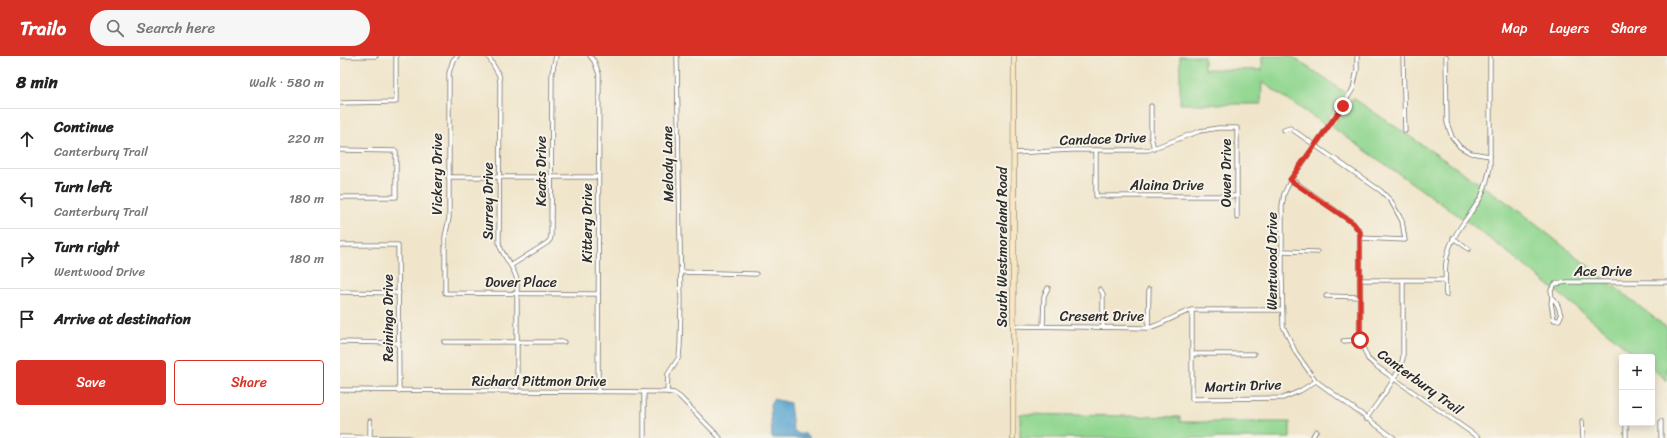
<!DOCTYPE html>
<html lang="en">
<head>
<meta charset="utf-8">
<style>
	:root { --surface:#fff; --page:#f6f6f6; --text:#222; --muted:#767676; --line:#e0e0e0; --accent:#d93025 }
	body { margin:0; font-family:Sriracha,sans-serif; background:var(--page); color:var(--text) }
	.controls { position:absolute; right:12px; bottom:12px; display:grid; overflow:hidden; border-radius:4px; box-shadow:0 2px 10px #0003 }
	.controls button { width:36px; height:36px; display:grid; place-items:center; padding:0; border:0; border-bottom:1px solid var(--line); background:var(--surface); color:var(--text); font:20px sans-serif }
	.stop { position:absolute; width:12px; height:12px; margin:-9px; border:3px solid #d93025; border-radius:50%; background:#fff }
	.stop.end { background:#d93025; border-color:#fff; box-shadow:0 1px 4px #0008 }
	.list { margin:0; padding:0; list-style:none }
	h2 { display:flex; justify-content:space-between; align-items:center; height:52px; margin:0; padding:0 16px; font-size:17px }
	h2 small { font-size:13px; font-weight:400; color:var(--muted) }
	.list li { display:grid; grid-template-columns:26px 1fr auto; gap:12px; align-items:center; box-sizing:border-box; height:60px; padding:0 16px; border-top:1px solid var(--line) }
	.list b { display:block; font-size:15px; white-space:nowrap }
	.list p { margin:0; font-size:13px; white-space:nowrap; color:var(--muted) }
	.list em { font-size:13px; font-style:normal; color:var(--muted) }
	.actions { display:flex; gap:8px; padding:12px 16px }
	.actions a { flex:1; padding:9px 0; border:1px solid var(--accent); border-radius:4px; text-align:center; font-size:14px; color:var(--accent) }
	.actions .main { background:var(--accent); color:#fff }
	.icon { flex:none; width:22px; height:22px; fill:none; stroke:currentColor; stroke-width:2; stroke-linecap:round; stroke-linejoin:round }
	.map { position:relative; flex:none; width:1327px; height:382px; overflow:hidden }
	header { display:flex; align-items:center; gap:24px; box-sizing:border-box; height:56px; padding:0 20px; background:var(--accent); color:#fff }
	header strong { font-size:19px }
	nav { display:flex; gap:22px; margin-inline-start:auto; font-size:14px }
	.search { width:280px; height:36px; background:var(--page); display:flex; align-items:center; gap:10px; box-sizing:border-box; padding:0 14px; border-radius:22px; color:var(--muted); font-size:15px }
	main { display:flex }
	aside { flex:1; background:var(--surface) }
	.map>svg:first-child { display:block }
	.green { fill:#92d791; stroke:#5e815e }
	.water { fill:#56a3cf; stroke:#40677d }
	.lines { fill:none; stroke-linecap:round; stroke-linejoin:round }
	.street-casing { stroke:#706c63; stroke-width:5 }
	.secondary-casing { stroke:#706c63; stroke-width:6 }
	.street { stroke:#fff; stroke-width:3.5 }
	.secondary { stroke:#f9e7c3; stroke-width:5 }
	.route { stroke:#d93025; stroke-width:5 }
	.labels { text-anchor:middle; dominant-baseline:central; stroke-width:4; stroke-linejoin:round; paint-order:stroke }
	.street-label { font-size:14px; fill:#2b2b2b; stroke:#f7f3e8 }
</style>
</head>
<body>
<header>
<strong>Trailo</strong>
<div class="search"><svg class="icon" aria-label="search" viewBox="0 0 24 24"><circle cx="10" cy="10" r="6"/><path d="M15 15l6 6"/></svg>Search here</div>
<nav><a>Map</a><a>Layers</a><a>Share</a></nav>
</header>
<main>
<aside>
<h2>8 min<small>Walk · 580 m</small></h2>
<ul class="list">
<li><svg class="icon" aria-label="ahead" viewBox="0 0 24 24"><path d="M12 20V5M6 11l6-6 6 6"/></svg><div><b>Continue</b><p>Canterbury Trail</p></div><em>220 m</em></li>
<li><svg class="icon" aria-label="left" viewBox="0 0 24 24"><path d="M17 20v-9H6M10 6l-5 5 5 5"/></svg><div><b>Turn left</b><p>Canterbury Trail</p></div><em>180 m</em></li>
<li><svg class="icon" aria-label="right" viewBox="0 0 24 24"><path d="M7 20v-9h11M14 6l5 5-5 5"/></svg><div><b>Turn right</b><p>Wentwood Drive</p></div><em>180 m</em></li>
<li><svg class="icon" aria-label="arrive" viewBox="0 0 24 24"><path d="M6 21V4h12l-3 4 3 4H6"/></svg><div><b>Arrive at destination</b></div></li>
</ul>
<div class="actions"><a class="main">Save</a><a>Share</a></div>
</aside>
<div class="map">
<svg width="1327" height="382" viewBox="0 0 1327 382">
	<rect width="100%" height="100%" fill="#f7f3e8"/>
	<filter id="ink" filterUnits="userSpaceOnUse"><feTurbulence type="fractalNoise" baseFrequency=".025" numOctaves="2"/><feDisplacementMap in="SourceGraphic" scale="8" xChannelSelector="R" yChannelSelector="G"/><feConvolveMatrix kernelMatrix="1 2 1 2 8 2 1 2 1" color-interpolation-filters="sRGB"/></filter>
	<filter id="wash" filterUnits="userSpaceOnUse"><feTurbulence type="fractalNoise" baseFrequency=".012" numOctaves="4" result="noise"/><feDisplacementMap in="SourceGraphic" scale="16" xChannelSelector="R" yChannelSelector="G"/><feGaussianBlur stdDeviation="0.9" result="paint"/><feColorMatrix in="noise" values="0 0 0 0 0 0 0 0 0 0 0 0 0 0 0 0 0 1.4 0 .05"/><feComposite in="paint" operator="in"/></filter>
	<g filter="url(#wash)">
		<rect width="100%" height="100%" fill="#f0e5ca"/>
		<g class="green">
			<polygon points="840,0 864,0 864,13 922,14 922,0 951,0 1006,37 984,68 922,26 921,48 840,48"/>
			<polygon points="1013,42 1171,149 1327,272 1327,325 1312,312 1312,301 1298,301 1171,199 1129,167 992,71"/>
			<polygon points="680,358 840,361 840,366 950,366 950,382 680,382"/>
		</g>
		<polygon class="water" points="433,343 450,347 453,373 457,377 465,378 470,382 432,382 430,348"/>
	</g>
	<g filter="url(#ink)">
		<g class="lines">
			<g class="street-casing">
				<g id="street">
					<polyline points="0,0 36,0"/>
					<polyline points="117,0 113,4 109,17 109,162 105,181 105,237 258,238"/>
					<path d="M148 0 159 19 160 27 159 187C162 201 174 210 177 224V336"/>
					<polyline points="250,0 254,5 259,18 258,336"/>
					<polyline points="1017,0 1017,14 1013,33 995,61 951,123 944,138 942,150 942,217 943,270 956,297 976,325 1054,382"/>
					<polyline points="1063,0 1065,75"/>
					<polyline points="1106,0 1107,67 1112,81 1120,91 1131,97 1150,100"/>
					<polyline points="0,47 56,46 56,0"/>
					<polyline points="811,50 811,81 814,93"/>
					<polyline points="944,74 950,72 1041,135 1051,145 1062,165 1065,184 1021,182"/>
					<polyline points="0,94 56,95 56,141 0,141"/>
					<polyline points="756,94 756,140 897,140"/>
					<polyline points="674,97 732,94 808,94 860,75 878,72 897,72 897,162"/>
					<polyline points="108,121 258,121"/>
					<polyline points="951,123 1013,167 1020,176 1020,284 1028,303 1036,310 1139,382"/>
					<polyline points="1113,182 1129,193"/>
					<polyline points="0,189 58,189 59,335"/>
					<polyline points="943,195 977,196"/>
					<polyline points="172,209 207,187 210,184 211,180 212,17 216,0"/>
					<polyline points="341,216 416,218"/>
					<polyline points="1020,224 1105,224"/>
					<polyline points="760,233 763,238 763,271"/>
					<polyline points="0,236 59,237"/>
					<path d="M1106 239C1105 223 1104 205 1110 190 1117 172 1132 157 1141 141 1146 131 1148 121 1150 111V0"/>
					<polyline points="986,240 1020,241"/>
					<polyline points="1212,242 1211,234 1215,228 1227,226 1327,226"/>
					<path d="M1212 242C1218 247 1219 252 1221 260L1219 264H1214L1211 247Z"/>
					<polyline points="852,254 852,343 943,342 960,335 976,325"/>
					<path d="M674 270 808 272C824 268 837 258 852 254H942"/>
					<polyline points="703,270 704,240 708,232"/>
					<polyline points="808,272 809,233"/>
					<polyline points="1003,285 1020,284"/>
					<polyline points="0,286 59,287"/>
					<polyline points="104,286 224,286"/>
					<polyline points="853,298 914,298"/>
					<polyline points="0,334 327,336 334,337 340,341 380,382"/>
					<polyline points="327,336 328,318 339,301 340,290 341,247 337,0"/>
					<path d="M1026 363C1039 344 1057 324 1063 302V224"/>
					<polyline points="30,365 30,382"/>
					<polyline points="1242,365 1243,382"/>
					<polyline points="1321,365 1321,382"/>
					<polyline points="1286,367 1286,382"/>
					<polyline points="0,381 70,382"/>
					<polyline points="304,382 304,336"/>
					<polyline points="972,382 976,375"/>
				</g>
			</g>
			<g class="secondary-casing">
				<polyline id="secondary" points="673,382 674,0"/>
			</g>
			<use href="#street" class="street"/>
			<use href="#secondary" class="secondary"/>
		</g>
	</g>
	<g class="lines" filter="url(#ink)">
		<polyline class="route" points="1003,50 950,124 1013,167 1020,176 1020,284"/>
	</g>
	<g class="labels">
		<g class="street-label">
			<text transform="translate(763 83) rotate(-2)">Candace Drive</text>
			<text transform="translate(328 108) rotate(-91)">Melody Lane</text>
			<text transform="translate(201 115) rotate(-90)">Keats Drive</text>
			<text transform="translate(886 117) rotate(-90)">Owen Drive</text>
			<text transform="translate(97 118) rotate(-90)">Vickery Drive</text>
			<text x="827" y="129">Alaina Drive</text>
			<text transform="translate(148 145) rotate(-90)">Surrey Drive</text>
			<text transform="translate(247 167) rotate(-90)">Kittery Drive</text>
			<text transform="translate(662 191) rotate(-90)">South Westmoreland Road</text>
			<text transform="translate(932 205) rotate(-90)">Wentwood Drive</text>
			<text x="1263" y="215">Ace Drive</text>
			<text x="181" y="226">Dover Place</text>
			<text x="762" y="260">Cresent Drive</text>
			<text transform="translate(48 262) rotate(-90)">Reininga Drive</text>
			<text x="199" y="325">Richard Pittmon Drive</text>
			<text transform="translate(1080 326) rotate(36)">Canterbury Trail</text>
			<text transform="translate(903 330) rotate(-2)">Martin Drive</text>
		</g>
	</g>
</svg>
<div class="controls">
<button>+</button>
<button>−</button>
</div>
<div class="stop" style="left:1020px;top:284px"></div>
<div class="stop end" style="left:1003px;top:50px"></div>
</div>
</main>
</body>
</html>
